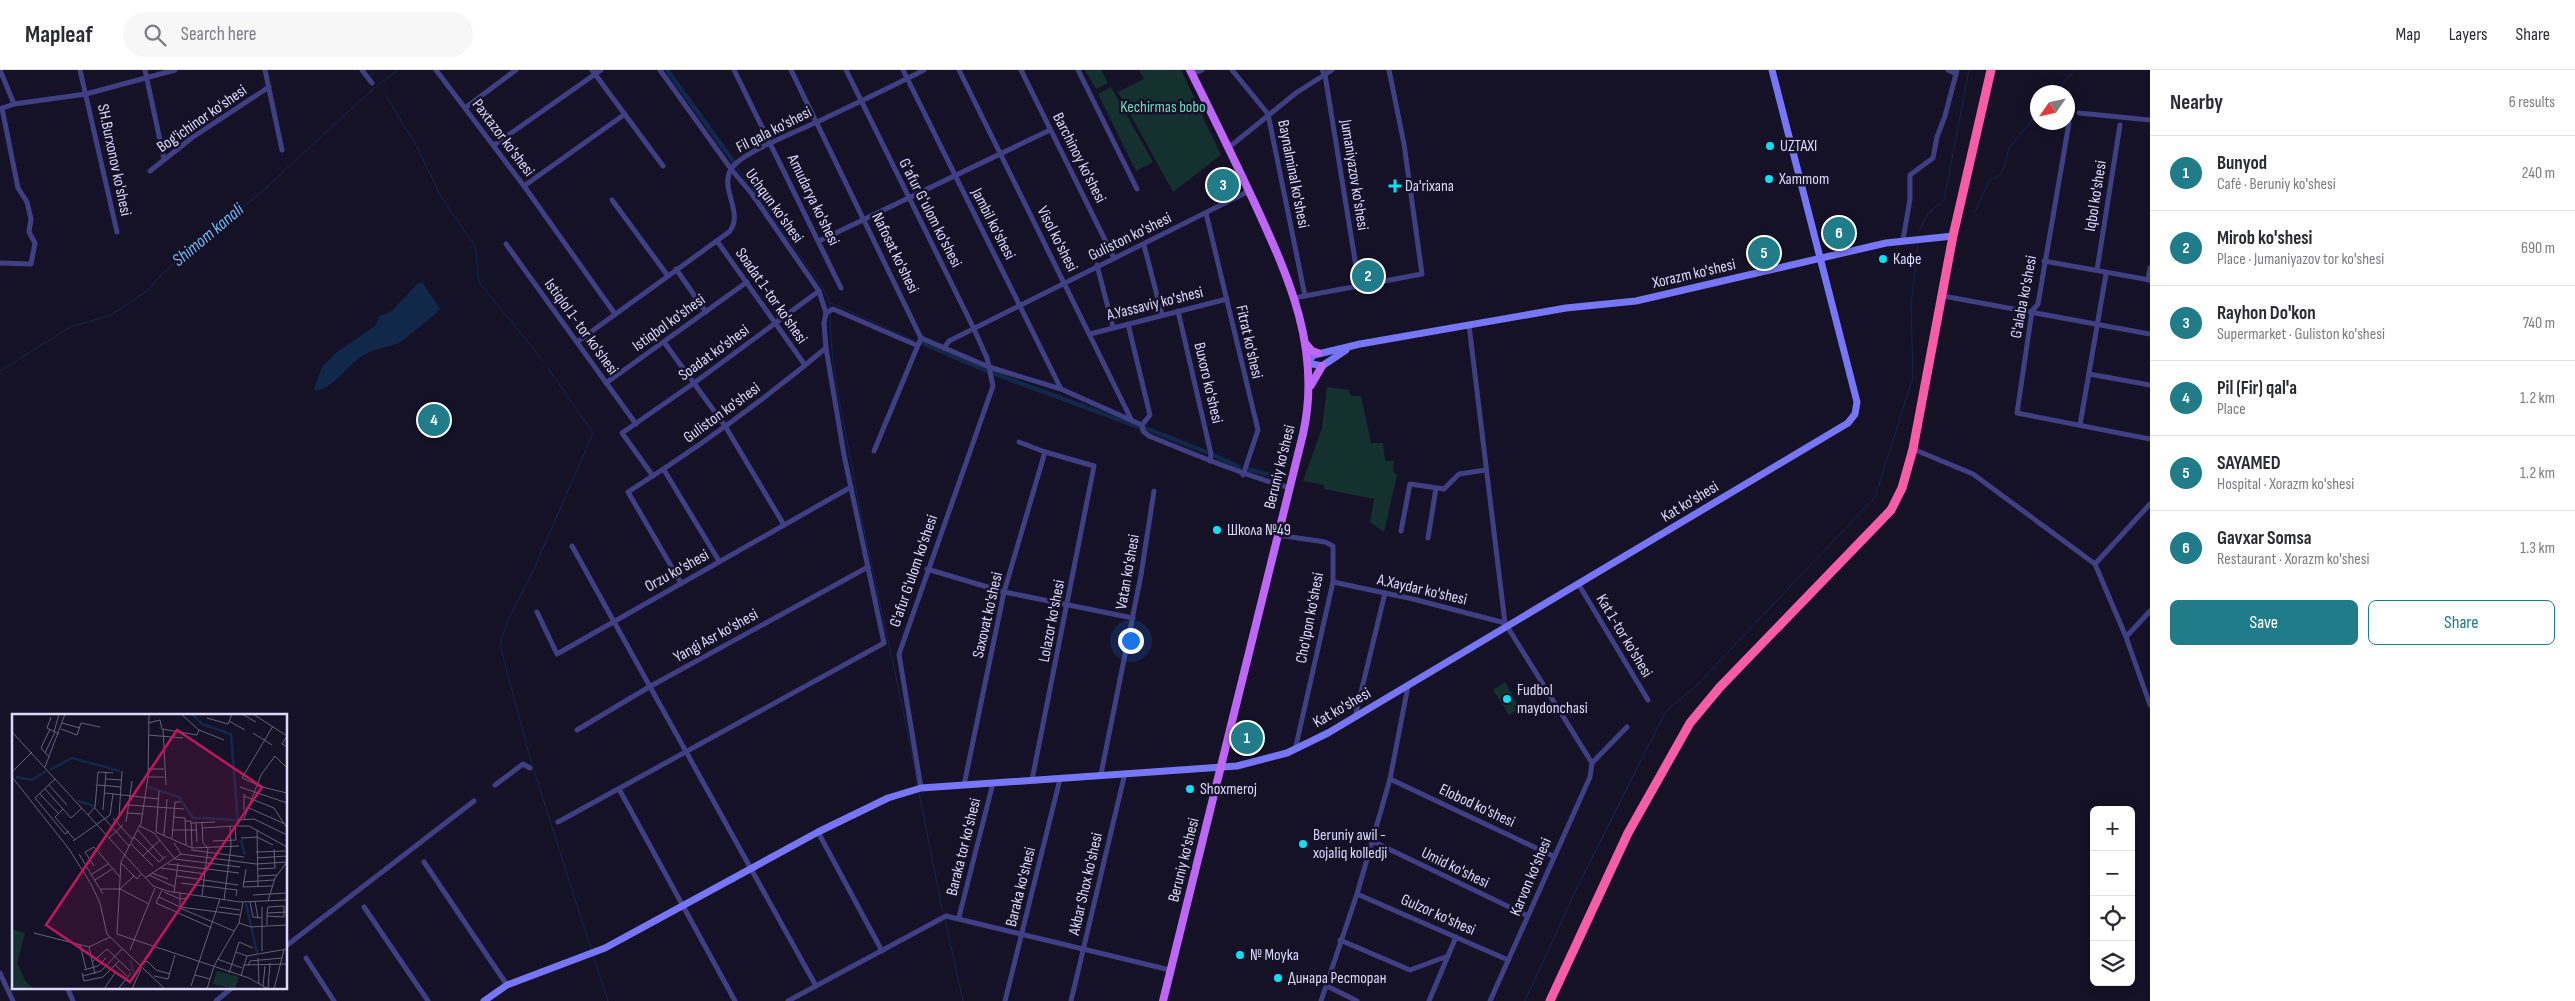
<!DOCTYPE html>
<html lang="en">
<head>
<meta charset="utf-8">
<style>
	:root { --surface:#fff; --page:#f7f7f7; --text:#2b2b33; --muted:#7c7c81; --line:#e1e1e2; --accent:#1f7c88 }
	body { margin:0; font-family:"Sofia Sans Condensed",sans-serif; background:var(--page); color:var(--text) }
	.controls { position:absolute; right:15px; bottom:15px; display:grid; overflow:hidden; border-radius:8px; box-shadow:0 2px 12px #0003 }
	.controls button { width:45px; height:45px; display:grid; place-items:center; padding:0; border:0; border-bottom:1px solid var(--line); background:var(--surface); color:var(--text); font:25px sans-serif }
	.compass { position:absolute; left:2030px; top:15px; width:45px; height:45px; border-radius:50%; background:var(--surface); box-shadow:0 2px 12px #0003; rotate:236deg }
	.you { position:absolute; left:1130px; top:570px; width:18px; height:18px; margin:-12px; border:4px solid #fff; border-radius:50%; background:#1a73e8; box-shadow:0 0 0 8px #1a73e833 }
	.badge { display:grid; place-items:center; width:32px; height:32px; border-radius:50%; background:var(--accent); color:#fff; font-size:16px; font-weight:700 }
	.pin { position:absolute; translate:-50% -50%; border:2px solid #fff; box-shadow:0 1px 5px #0006 }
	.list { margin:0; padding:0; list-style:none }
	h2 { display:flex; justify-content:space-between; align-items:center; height:65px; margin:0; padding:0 20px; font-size:21px }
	h2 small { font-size:16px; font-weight:400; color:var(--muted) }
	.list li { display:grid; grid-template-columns:32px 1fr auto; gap:15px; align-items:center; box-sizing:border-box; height:75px; padding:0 20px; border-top:1px solid var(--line) }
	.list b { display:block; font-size:19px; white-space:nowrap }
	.list p { margin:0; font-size:16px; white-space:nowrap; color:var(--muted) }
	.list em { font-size:16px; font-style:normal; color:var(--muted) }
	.actions { display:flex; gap:10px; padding:15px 20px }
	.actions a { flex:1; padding:11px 0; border:1px solid var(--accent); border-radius:8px; text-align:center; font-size:18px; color:var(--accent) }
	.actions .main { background:var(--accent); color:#fff }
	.icon { flex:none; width:28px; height:28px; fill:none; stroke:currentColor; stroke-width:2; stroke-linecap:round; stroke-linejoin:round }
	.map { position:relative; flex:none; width:2150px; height:931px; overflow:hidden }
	header { display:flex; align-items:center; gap:30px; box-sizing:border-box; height:70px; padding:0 25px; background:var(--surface); border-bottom:1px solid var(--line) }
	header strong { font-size:24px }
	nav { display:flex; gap:28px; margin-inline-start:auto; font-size:18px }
	.search { width:350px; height:45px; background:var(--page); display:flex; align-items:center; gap:12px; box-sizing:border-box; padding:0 18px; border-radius:28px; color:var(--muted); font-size:19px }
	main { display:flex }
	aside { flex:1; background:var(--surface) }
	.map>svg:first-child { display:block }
	.green { fill:#15312f }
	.water { fill:#12284a }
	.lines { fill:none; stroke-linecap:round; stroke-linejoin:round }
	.stream { stroke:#12284a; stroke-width:1 }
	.canal { stroke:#12284a; stroke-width:4.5 }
	.street { stroke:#403f83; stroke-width:5 }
	.secondary { stroke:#7776f7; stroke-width:7 }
	.primary { stroke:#be67f6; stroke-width:8 }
	.highway { stroke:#f65ca8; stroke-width:9 }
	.poi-dot { fill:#11dff1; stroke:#151127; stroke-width:2 }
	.labels { text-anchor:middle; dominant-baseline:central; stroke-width:5; stroke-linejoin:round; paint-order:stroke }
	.park-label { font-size:16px; fill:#69dabb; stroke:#151127 }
	.street-label { font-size:16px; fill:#ddd9fd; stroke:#151127 }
	.poi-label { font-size:16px; fill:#ddd9fd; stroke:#151127; text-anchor:start }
	.water-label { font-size:18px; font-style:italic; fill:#6ebaf7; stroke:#151127 }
	.inset-river { fill:none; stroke:#12284a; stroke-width:2.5 }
	.inset-road { fill:none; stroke:#65617d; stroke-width:1 }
	.view { fill:#c2185b; fill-opacity:0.15; stroke:#c2185b; stroke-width:2.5 }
	.inset-edge { fill:none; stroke:#ddd9fd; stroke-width:2.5 }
</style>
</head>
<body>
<header>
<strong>Mapleaf</strong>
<div class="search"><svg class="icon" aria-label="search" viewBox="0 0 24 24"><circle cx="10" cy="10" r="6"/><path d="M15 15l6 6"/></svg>Search here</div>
<nav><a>Map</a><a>Layers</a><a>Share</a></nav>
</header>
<main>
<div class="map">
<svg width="2150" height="931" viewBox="0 0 2150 931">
	<rect width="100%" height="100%" fill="#151127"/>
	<g class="green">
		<polygon points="1085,0 1101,0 1108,13 1096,19"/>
		<polygon points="1139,0 1181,0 1221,85 1173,122 1118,22 1144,9"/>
		<polygon points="1111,17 1153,92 1136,101 1098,24"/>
		<polygon points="1327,317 1349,320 1351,326 1361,326 1371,373 1383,373 1385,391 1394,391 1393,402 1397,405 1384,462 1370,452 1374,429 1324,419 1324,415 1303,411 1322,358"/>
		<polygon points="1505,612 1520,638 1509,645 1493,620"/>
	</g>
	<path class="water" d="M422 212 440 239C432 247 407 268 398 273 387 278 372 279 362 286 344 298 338 314 317 321L314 319 322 297 337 282 375 256 380 246 392 241 417 214Z"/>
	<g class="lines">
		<g class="stream">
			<polyline points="369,0 374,6"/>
			<polyline points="2055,22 2075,0"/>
			<polyline points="386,25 417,77 441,127 475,176 479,212 543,291"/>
			<polyline points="737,97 822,217 830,233 830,238"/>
			<polyline points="1975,142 1989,111 2000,105 2005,94 2009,78 2038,43"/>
			<polyline points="1919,161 1928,143 1944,130 1969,0"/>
			<polyline points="831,233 916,271"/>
			<path d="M830 244C830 292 841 339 850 386 869 496 898 605 918 716"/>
			<polyline points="548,298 593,363 534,499 507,552 500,575 530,688 591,879"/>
			<polyline points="0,301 70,257 111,245 147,221 163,203 260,123 373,19 398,0"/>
			<polyline points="919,723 942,838"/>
			<polyline points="945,849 963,931"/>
			<polyline points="593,885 608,931"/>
			<polyline points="1525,931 1574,824 1666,641 1695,617 1875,427 1913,307 1911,235 1918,176"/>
		</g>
		<g class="canal">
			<polyline points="667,0 733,91"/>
			<polyline points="920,272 987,301"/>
			<polyline points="993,303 1139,357"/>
			<polyline points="1145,358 1206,382"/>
			<polyline points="1213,385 1239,397"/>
			<polyline points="1247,399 1282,408"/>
		</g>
		<g class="street">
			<polyline points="0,0 14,34"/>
			<polyline points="80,0 117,162"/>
			<polyline points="145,0 164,89"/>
			<polyline points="265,0 282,80"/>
			<polyline points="362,0 372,13"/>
			<polyline points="436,0 524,116 615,244"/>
			<polyline points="592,0 663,96"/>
			<polyline points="734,0 841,218"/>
			<polyline points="791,0 921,268"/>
			<polyline points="846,0 974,259 987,288 993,316 899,584 921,718"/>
			<polyline points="903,0 1061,319"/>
			<polyline points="959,0 1131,349"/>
			<polyline points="1021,0 1114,188"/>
			<polyline points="1078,0 1137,119"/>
			<polyline points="1232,0 1268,44 1305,226"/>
			<polyline points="1322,0 1325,5 1359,215"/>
			<polyline points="1948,0 1956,4"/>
			<polyline points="1192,4 1202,0"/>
			<polyline points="465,38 516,0"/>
			<polyline points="0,39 14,34 86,24 175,0"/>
			<polyline points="2079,43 2150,50"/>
			<polyline points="2069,53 2038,234 2032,241 2017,343 2150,369"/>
			<polyline points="494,75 601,0"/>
			<polyline points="1228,78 1296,23 1332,0"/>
			<polyline points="150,101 193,67 269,17"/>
			<polyline points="524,116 625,44"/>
			<polyline points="612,130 668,206"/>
			<polyline points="1206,143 1258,360 1243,405"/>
			<polyline points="1903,170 1910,129 1910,105 1933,88 1937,67 1945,46 1957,0"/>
			<polyline points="717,171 805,295"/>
			<polyline points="819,171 1050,60"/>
			<polyline points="506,174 636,354"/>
			<polyline points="1144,175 1162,245"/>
			<polyline points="2044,191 2150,210"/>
			<polyline points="0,193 31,194 35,173 29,162 31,149 27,132 18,118 2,38"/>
			<polyline points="1097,195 1113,257"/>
			<polyline points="676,199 706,242"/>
			<polyline points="2097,200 2120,55"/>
			<polyline points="2148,210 2150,198"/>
			<polyline points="1943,226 2150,264"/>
			<polyline points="1294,228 1422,204 1404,74 1389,0"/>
			<polyline points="1178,241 1211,384 1210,391"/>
			<polyline points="826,243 833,239 916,275"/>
			<polyline points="1128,254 1150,345 1142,355"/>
			<polyline points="1469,255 1505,553 1592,693"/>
			<polyline points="1090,264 1227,229"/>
			<path d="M921 268 989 297 1061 319 1142 355 1143 361 1149 366C1196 385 1241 404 1290 418"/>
			<path d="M577 272 729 162C745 143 719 119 731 99 741 83 798 61 817 52 853 35 889 18 924 0"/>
			<polyline points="664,272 725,356 784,455"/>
			<polyline points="944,278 949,271 1249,121"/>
			<polyline points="2089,304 2150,315"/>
			<polyline points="606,313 747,212"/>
			<polyline points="2080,355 2106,204"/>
			<polyline points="1019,372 1045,382 1094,396 1032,710"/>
			<polyline points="1913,379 1973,404 2095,494 2126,567 2150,635"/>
			<polyline points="874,381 921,268"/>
			<polyline points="664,400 719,491"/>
			<polyline points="653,406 622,363 694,313 819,221"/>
			<polyline points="1401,461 1410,414 1444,419 1459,404 1486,400"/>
			<polyline points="1278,465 1325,472 1333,476 1333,512 1295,680"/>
			<polyline points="1428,468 1436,418"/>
			<polyline points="572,476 816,916"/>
			<polyline points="2095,494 2150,434"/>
			<polyline points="927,499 1004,522 1133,548"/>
			<polyline points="1333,512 1413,529 1505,553"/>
			<path d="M681 513 628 422C697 378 763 331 826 278"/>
			<polyline points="1579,515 1648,630"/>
			<polyline points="537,542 557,584 851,417"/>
			<polyline points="2126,567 2150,541"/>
			<polyline points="1355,647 1385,523"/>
			<polyline points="577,660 649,617 868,497"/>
			<polyline points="1592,693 1627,657"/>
			<polyline points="1101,704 1141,505 1154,421"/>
			<polyline points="1390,709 1553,786"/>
			<polyline points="495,715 523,694 530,698"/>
			<polyline points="964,715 1004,522 1045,382"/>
			<polyline points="619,719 735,931"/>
			<polyline points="558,752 884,573 844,385 826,278 824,253 826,243 819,221 752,124 731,99 660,0"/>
			<polyline points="818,762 882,881"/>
			<polyline points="1372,771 1528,846"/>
			<polyline points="424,792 507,915"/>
			<polyline points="1357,824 1508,890"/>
			<polyline points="364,837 428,931"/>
			<polyline points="959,847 993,713"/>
			<polyline points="1340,870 1410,900 1448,886"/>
			<polyline points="286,876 474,731"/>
			<polyline points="306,888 334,931"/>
			<polyline points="0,903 13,931"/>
			<polyline points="1327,916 1357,931"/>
			<polyline points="67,917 73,931"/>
			<polyline points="216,931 233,917"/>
			<polyline points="788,931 946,846 1170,900"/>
			<polyline points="1005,931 1060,709"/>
			<polyline points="1071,931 1125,703"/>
			<polyline points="1321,931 1357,824 1390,709 1408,616"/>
			<polyline points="1429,931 1456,867"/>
			<polyline points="1490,931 1590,707 1592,693"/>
		</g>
		<g class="secondary">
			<polyline points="1308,291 1314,285 1360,274 1566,238 1636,231 1886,173 1953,166"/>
			<polyline points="1308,293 1322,296 1346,280"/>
			<polyline points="484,931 507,915 605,878 818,762 888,728 921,718 1237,696 1287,683 1328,663 1848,353 1855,344 1857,332 1772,0"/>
		</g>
		<g class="primary">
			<polyline points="1306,274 1312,281 1318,283"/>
			<polyline points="1311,315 1322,296"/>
			<path d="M1163 931 1303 364C1322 280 1289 208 1255 134 1234 89 1212 44 1190 0"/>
		</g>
		<polyline class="highway" points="1550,931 1628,763 1690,653 1720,617 1891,440 1902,418 1913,379 1953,166 1991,0"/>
	</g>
	<g class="poi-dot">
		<circle cx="1770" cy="76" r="5"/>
		<circle cx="1769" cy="109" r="5"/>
		<path d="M1392.5 108.5h5v5h5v5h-5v5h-5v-5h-5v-5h5z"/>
		<circle cx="1883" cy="189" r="5"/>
		<circle cx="1217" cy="460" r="5"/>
		<circle cx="1507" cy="629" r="5"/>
		<circle cx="1190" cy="719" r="5"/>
		<circle cx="1303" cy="774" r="5"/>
		<circle cx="1240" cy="885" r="5"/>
		<circle cx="1278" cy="908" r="5"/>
	</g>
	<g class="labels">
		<g class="park-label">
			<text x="1163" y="37">Kechirmas bobo</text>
		</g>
		<g class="street-label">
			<text transform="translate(202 49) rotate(-35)">Bog'ichinor ko'shesi</text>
			<text transform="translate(774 60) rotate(-27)">Fil qala ko'shesi</text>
			<text transform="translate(503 68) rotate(53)">Paxtazor ko'shesi</text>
			<text transform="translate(1079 88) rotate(63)">Barchinoy ko'shesi</text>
			<text transform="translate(114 90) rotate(78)">SH.Burxonov ko'shesi</text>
			<text transform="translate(1293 104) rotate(79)">Baynalminal ko'shesi</text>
			<text transform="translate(1354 105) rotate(81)">Jumaniyazov ko'shesi</text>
			<text transform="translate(2096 126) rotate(-81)">Iqbol ko'shesi</text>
			<text transform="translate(813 130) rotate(64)">Amudarya ko'shesi</text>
			<text transform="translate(774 136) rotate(54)">Uchqun ko'shesi</text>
			<text transform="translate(930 143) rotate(63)">Gʻafur Gʻulom ko'shesi</text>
			<text transform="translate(993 154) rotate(63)">Jambil ko'shesi</text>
			<text transform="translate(1130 167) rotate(-26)">Guliston ko'shesi</text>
			<text transform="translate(1057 169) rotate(63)">Visol ko'shesi</text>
			<text transform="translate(895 183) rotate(64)">Nafosat ko'shesi</text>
			<text transform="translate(1694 204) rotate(-13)">Xorazm ko'shesi</text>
			<text transform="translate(771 226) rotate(55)">Soadat 1-tor ko'shesi</text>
			<text transform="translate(2024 227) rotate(-79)">G'alaba ko'shesi</text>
			<text transform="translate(1155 234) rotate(-14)">A.Yassaviy ko'shesi</text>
			<text transform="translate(669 253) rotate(-36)">Istiqbol ko'shesi</text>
			<text transform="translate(581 257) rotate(54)">Istiqlol 1- tor ko'shesi</text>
			<text transform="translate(1249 272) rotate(77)">Fitrat ko'shesi</text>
			<text transform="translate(714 283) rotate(-36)">Soadat ko'shesi</text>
			<text transform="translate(1208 313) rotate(77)">Buxoro ko'shesi</text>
			<text transform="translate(722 343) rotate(-36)">Guliston ko'shesi</text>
			<text transform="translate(1280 397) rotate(-76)">Beruniy ko'shesi</text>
			<text transform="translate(1690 432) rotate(-31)">Kat ko'shesi</text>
			<text transform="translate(677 501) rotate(-29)">Orzu ko'shesi</text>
			<text transform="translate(914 501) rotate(-71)">G'afur G'ulom ko'shesi</text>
			<text transform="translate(1128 502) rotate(-80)">Vatan ko'shesi</text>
			<text transform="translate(1422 520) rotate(13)">A.Xaydar ko'shesi</text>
			<text transform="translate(988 545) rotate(-77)">Saxovat ko'shesi</text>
			<text transform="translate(1310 548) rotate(-79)">Cho'lpon ko'shesi</text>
			<text transform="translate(1052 551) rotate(-79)">Lolazor ko'shesi</text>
			<text transform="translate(716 566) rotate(-29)">Yangi Asr ko'shesi</text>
			<text transform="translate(1624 566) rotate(59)">Kat 1-tor ko'shesi</text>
			<text transform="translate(1342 638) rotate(-30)">Kat ko'shesi</text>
			<text transform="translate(1477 736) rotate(25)">Elobod ko'shesi</text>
			<text transform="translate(964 777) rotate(-76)">Baraka tor ko'shesi</text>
			<text transform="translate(1184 790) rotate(-76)">Beruniy ko'shesi</text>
			<text transform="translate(1455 798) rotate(26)">Umid ko'shesi</text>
			<text transform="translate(1531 807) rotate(-67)">Karvon ko'shesi</text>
			<text transform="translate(1086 814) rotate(-77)">Akbar Shox ko'shesi</text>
			<text transform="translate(1021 817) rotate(-76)">Baraka ko'shesi</text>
			<text transform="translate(1438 845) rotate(24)">Gulzor ko'shesi</text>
		</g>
		<g class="poi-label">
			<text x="1780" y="76">UZTAXI</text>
			<text x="1779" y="109">Xammom</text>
			<text x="1405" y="116">Da'rixana</text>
			<text x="1893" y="189">Кафе</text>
			<text x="1227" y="460">Школа №49</text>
			<text x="1517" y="620">Fudbol<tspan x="1517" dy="18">maydonchasi</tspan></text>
			<text x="1200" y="719">Shoxmeroj</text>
			<text x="1313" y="765">Beruniy awil -<tspan x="1313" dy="18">xojaliq kolledji</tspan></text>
			<text x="1250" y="885">№ Moyka</text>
			<text x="1288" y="908">Динара Ресторан</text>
		</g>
		<g class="water-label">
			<text transform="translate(208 165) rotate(-40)">Shimom kanali</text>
		</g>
	</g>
	<g transform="translate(12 644)">
		<rect width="275" height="275" fill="#151127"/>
		<path d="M0 215 13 219 5 249 14 268 22 275H0ZM205 257 227 263 223 275 201 270Z" fill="#15312f"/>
		<path class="inset-river" d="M180 0 190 10 219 20 226 110M38 56 60 44 108 57M4 63 20 66 34 57M136 73 167 83 181 104H189M66 87 82 92M190 104 224 106M229 126 233 141M234 189 245 239M118 246 123 263"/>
		<path class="inset-road" d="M137 0 136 63 129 109 109 148 105 220 237 264 256 275M169 0 187 16 212 26M230 0 244 8M241 0 275 22M39 3 35 14 47 20M195 4 216 10 220 0M217 7 233 16M50 9 68 14M136 9 148 6 150 15 185 21 187 16M49 15 65 21 69 9 88 13M151 15 154 71M0 18 141 172 155 177 228 188 275 186M42 18 47 0M241 19 260 31M136 21 171 24M275 22 270 30 275 33M33 39 43 18M37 43 29 34 38 15M33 53 53 0M136 55H152M0 58 20 38M0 63 57 135 79 170 88 189 95 220 153 275M136 63H152M43 65 23 84 53 120 57 117M94 65 110 66M37 71 55 91M85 71 109 73M246 71 230 64 261 12M246 72 275 79M228 73 275 89M33 75 59 104 70 94M147 77 144 118 180 134 227 132M93 79 147 85M28 80 46 99M232 80V96M232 82 262 94 275 114M117 91 172 95M82 93 117 132M237 94 273 110M51 95 43 103 63 126M91 96 94 58M116 99 131 100M76 101 83 93 86 58 101 59M107 103 110 57M162 103 173 104 174 131M101 104 121 126M232 105 249 61 263 42 275 54M226 106 242 105 275 121M173 107H179L180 134M114 108 120 67M179 109 203 108M184 109 185 128M128 112 142 119 163 145 228 153M226 112H237L275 133M190 114 223 112 224 126 201 127M126 116 151 144M161 116H185M245 116 246 173M152 121 155 85M122 123 147 148 154 142M97 124 111 111M160 124 163 88H168M229 124 245 123 261 131M61 127 98 101 101 80M162 129 169 140 244 150 275 148M119 130 141 152M262 135 263 154M179 136 232 143M244 138 273 137M67 140 91 180M131 142 148 126M245 144 275 142M109 149 125 165 129 160M156 150 227 159M82 152 73 138 82 133 108 163M149 154 193 160M234 155 231 173 261 172M245 155 263 154M140 159 156 165M80 160 96 150M137 161 163 173M165 162 226 171M246 162 265 161M133 164 169 140M83 166 100 155M231 168 262 166M169 169 225 176 224 182M89 175H108L137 190M108 175 122 162M150 176 144 189 200 214M152 178 168 185 176 184M162 179 166 149M168 179V194L222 217M258 180 275 179M241 181 258 180M190 182 196 134 191 129 190 108M147 183 168 193 229 201M212 186 219 132 218 113M243 187 246 204M256 187 263 164 275 148M238 188 241 203 250 204M207 193 228 196M250 193V237M255 199 275 198M227 209 239 213 275 211M255 211V199L256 193 272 192V203L255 202M22 219 77 233 98 223M68 231 74 255M77 233 83 260M118 236 143 174M224 238 235 242 275 235M246 244 247 270M205 245 230 254M80 248 95 235 118 257M130 250 135 247 144 256 158 260M103 251 115 262M231 251 275 250M236 252 238 247 270 244M72 256 86 252 94 244M70 259 72 267 91 263 107 247M217 259 227 228 241 234M183 261 198 265M71 262 89 257 110 235M142 262 156 265 163 241M229 262 235 242M179 272 208 185M251 272 253 252M92 275 103 259M106 275 119 259M120 275 129 255M195 275 202 252 227 209 231 188M256 275 258 249M262 275 272 236"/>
		<path class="view" d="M165 16 250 73 118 268 34 211Z"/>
		<rect width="275" height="275" class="inset-edge"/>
	</g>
</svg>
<div class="controls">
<button>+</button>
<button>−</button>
<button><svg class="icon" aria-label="locate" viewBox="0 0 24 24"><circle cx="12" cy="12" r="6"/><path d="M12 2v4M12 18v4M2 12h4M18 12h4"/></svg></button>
<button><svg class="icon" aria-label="layers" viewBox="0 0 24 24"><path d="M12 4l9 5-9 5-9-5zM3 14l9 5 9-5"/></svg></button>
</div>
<svg class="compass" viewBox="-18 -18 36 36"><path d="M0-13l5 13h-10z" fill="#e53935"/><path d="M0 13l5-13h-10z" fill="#7c7c81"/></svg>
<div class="you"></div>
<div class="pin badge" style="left:1247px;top:668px">1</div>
<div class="pin badge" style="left:1368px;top:206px">2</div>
<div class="pin badge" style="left:1223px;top:115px">3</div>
<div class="pin badge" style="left:434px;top:350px">4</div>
<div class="pin badge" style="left:1764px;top:183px">5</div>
<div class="pin badge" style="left:1839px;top:163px">6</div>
</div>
<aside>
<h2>Nearby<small>6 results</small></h2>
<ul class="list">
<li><span class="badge">1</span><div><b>Bunyod</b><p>Café · Beruniy ko'shesi</p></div><em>240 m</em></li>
<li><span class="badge">2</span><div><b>Mirob ko'shesi</b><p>Place · Jumaniyazov tor ko'shesi</p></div><em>690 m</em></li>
<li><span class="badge">3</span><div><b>Rayhon Do'kon</b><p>Supermarket · Guliston ko'shesi</p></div><em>740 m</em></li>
<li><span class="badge">4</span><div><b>Pil (Fir) qal'a</b><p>Place</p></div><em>1.2 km</em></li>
<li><span class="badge">5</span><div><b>SAYAMED</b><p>Hospital · Xorazm ko'shesi</p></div><em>1.2 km</em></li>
<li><span class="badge">6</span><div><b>Gavxar Somsa</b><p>Restaurant · Xorazm ko'shesi</p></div><em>1.3 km</em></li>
</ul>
<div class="actions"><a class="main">Save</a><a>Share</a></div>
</aside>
</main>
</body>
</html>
